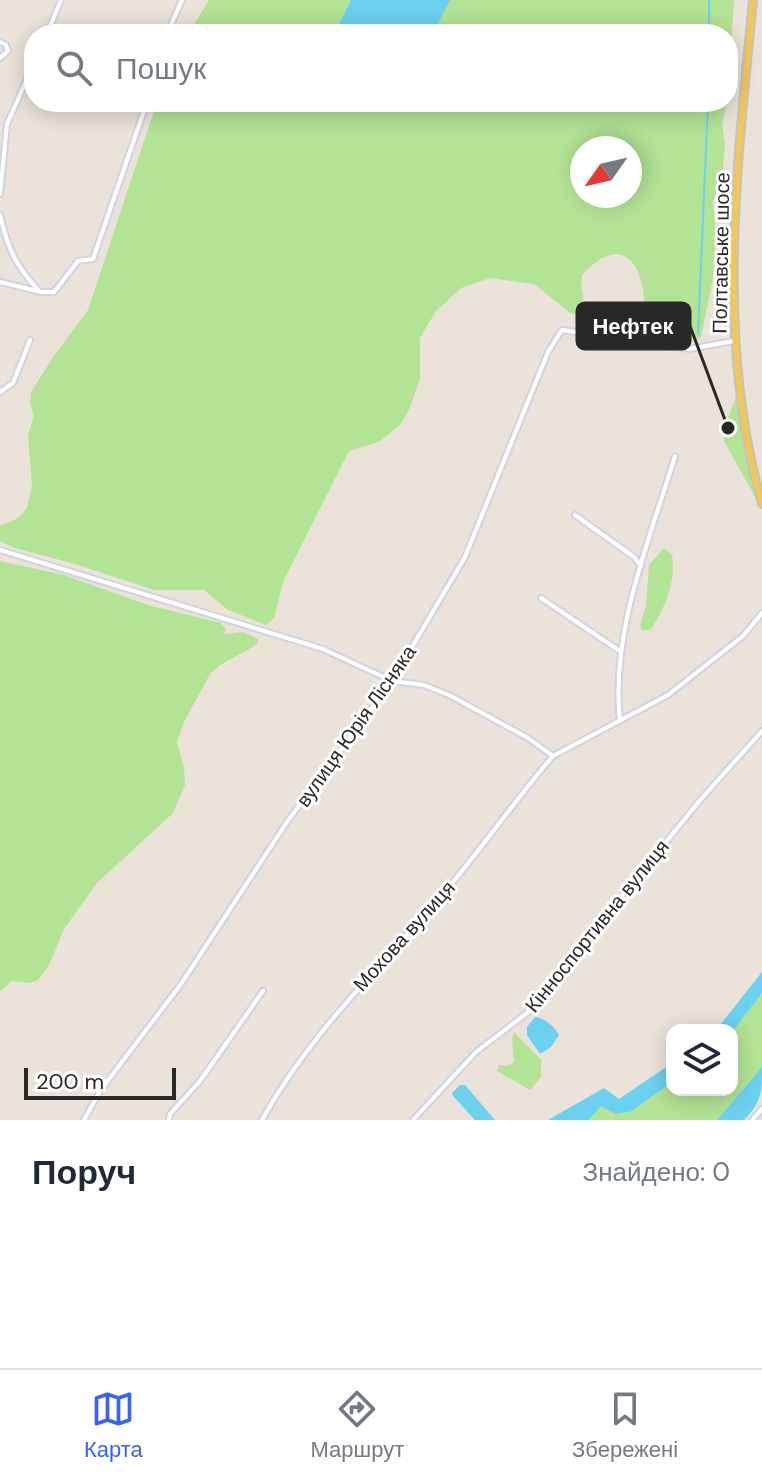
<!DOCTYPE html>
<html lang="uk">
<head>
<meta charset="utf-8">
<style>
	:root { --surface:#fff; --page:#f6f6f7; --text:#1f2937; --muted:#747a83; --line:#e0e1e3; --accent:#3763fb }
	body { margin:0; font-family:"DM Sans",sans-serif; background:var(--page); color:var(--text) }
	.controls { position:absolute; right:24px; bottom:24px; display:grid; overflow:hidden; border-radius:16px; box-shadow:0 4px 20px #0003 }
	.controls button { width:72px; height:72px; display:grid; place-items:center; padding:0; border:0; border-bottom:2px solid var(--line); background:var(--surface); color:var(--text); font:40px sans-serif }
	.compass { position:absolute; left:570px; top:136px; width:72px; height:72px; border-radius:50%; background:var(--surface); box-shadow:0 4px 20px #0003; rotate:236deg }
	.scale { position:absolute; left:24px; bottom:20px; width:152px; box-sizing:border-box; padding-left:8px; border:4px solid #282828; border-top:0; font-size:22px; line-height:28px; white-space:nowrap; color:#282828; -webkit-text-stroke:6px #fff; paint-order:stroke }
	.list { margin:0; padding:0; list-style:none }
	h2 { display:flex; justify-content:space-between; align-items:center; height:104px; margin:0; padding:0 32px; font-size:34px }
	h2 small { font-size:26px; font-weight:400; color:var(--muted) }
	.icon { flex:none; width:44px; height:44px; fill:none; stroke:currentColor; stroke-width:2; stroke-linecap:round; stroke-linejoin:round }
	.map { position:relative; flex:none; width:762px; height:1120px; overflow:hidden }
	.search { position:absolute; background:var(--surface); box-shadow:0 4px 20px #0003; left:24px; right:24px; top:24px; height:88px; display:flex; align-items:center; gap:20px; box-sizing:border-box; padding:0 28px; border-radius:32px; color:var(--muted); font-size:30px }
	.sheet { height:248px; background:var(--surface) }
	nav { display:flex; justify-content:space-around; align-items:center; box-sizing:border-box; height:112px; border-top:2px solid var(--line); background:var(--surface); font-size:22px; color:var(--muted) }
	nav a { display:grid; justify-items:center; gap:4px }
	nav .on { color:var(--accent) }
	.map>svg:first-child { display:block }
	.green { fill:#b3e395; fill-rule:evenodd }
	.water { fill:#6bd1ef }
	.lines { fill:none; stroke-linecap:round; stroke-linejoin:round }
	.stream { stroke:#6bd1ef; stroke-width:2 }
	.street-casing { stroke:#cfd3e2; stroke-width:8 }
	.primary-casing { stroke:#c3c3c3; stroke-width:10 }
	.street { stroke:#fff; stroke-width:4 }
	.primary { stroke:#f1c758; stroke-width:6 }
	.labels { text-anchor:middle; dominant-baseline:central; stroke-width:6; stroke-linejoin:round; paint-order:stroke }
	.street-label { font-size:20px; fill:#282828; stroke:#fff }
	.leader { fill:none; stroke:#282828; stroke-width:3 }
	.callout-dot { fill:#282828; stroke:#fff; stroke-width:3 }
	.callout { fill:#282828; stroke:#282828; stroke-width:3 }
	.callout-label { font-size:22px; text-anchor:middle; font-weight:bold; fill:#fff }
</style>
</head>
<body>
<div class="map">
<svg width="762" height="1120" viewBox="0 0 762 1120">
	<rect width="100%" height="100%" fill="#ebe3da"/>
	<g class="green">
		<polygon points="209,0 351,0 334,34 188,34"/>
		<polygon points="399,0 734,0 728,86 728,34 372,34"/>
		<path d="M157 102H727L722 126 725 143 723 169 713 202 716 236 713 278 701 337 694 341 691 334C673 340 657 343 642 329 651 284 632 221 582 275 579 289 587 302 582 315L570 313 534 284 490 278 461 288 436 311 420 338V379L409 410 400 425 379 442 349 451 284 580 274 618 266 625 228 610 204 590H154L75 564 15 548 0 541V526L18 518 27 508 32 486 28 434 34 417 30 403 31 392 53 357 88 310ZM582 148H630V196H582Z"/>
		<polygon points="736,397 742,436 758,502 724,441 724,428"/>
		<path d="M664 548 672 554C676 582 666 606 651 629L642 631 640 626 646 605 649 565Z"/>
		<path d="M0 561 64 575 148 605 221 623 226 630 224 634 243 632 258 639V643C243 655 224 659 210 674L184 722 177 742 184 768 185 785 173 813 97 883 64 929 49 965 38 980 30 983 11 981 0 992Z"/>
		<polygon points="762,993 762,1067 717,1120 589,1120 601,1106 632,1111 672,1082 672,1090 732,1090 732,1032"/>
		<polygon points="514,1032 541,1060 541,1077 530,1090 497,1071 499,1065 507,1066 514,1062 512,1039"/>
	</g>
	<g class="water">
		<polygon points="351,0 450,0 432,34 334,34"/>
		<polygon points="762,972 762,993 732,1032 732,1030 716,1030"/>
		<path d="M535 1017C545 1018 555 1027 559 1035L551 1047 540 1054 527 1035V1027Z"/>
		<polygon points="672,1063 672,1082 632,1111 616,1114 601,1106 589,1120 548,1120 604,1088 619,1099"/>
		<path d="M762 1067C762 1092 762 1101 744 1120H717Z"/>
		<polygon points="460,1085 465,1085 495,1120 475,1120 453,1096 452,1093"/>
	</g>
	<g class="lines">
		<g class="stream">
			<polyline points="709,0 709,34"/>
			<polyline points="698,334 708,102"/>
		</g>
		<g class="street-casing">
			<g id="street">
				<polyline points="47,34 61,0"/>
				<polyline points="167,34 182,0"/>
				<polyline points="0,42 6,45 8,51 0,58"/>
				<polyline points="0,194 7,124 34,63"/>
				<path d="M0 215C8 249 15 265 39 291"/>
				<polyline points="0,282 41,292 54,292 78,261 93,259 147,102"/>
				<polyline points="0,392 13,383 30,340"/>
				<polyline points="575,515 634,557 641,566"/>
				<polyline points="0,550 323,649 392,681 424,685 451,696 528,738 553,756 668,695 743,636 762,613"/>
				<polyline points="541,598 620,651"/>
				<path d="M620 721C610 633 650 539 675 456"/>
				<polyline points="84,1120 100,1091 181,984 287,822 392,681 465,557 548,352 562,330 689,349 734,341"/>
				<polyline points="169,1120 170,1114 200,1081 263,991"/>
				<path d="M262 1120C309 1034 379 969 442 895 481 850 514 801 553 756"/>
				<polyline points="413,1120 476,1052 527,1013 701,799 762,731"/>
				<polyline points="752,1120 762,1109"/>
			</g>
		</g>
		<g class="primary-casing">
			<path id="primary" d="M753 0C737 168 715 339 762 504"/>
		</g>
		<use href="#street" class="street"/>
		<use href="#primary" class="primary"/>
	</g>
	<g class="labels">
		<g class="street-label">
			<text transform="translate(721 253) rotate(-89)">Полтавське шосе</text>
			<text transform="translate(356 726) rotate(-55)">вулиця Юрія Лісняка</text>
			<text transform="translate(597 926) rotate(-51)">Кінноспортивна вулиця</text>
			<text transform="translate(404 936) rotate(-48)">Мохова вулиця</text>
		</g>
	</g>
	<path class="leader" d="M728 428L690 326"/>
	<circle class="callout-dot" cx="728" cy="428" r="8"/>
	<rect class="callout" x="577" y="303" width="113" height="46" rx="8"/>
	<g class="callout-label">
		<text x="633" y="334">Нефтек</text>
	</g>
</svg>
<div class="controls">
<button><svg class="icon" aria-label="layers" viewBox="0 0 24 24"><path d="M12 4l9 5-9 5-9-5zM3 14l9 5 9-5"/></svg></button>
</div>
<svg class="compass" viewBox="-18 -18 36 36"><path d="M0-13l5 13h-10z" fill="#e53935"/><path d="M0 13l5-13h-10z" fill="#747a83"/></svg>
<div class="scale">200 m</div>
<div class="search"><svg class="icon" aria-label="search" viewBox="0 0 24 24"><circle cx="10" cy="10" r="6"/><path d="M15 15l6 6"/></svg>Пошук</div>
</div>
<section class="sheet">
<h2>Поруч<small>Знайдено: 0</small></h2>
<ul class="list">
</ul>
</section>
<nav>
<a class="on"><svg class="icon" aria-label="map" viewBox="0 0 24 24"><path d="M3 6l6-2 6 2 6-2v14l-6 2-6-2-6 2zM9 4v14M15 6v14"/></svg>Карта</a>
<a><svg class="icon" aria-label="directions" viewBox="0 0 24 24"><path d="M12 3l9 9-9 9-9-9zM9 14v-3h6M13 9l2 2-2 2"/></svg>Маршрут</a>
<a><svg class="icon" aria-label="saved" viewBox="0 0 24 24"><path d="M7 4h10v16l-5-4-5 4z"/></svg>Збережені</a>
</nav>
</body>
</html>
